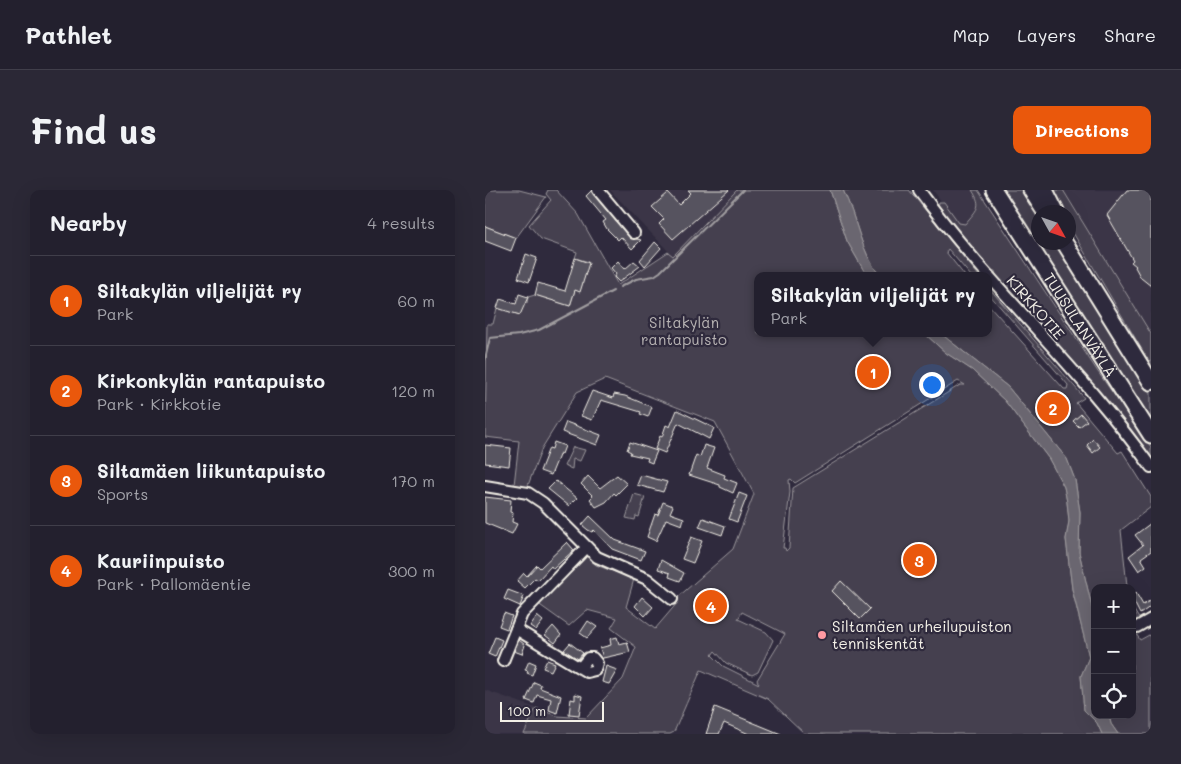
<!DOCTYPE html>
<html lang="en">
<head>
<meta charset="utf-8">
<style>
	:root { --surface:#23202e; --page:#2b2836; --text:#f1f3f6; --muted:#a3a3aa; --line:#403e4a; --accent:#ea580c }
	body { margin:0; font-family:Mali,sans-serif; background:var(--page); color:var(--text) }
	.controls { position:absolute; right:15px; bottom:15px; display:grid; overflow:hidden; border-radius:10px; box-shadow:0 5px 20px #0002 }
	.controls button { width:45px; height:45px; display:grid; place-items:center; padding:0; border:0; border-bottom:1px solid var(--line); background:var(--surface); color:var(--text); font:25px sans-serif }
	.compass { position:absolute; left:546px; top:15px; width:45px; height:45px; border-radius:50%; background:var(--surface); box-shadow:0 5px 20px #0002; rotate:130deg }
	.scale { position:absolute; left:15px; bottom:12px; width:104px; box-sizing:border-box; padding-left:5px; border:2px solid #f4f1e8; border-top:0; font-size:14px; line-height:18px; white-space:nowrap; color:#f4f1e8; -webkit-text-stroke:4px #2f2a3d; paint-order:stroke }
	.you { position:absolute; left:446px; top:194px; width:18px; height:18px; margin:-12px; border:4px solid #fff; border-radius:50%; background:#1a73e8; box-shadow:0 0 0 8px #1a73e833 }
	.badge { display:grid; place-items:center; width:32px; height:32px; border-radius:50%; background:var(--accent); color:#fff; font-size:16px; font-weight:700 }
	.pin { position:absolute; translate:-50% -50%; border:2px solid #fff; box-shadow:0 1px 5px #0006 }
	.popup { position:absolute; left:269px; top:82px; width:238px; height:65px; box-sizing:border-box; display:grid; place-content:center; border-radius:10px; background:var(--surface); filter:drop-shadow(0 1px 4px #0005); font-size:16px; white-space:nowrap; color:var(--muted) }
	.popup b { font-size:19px; color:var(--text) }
	.popup::after { content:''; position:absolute; left:50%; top:100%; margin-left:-10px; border:10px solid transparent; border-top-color:var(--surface) }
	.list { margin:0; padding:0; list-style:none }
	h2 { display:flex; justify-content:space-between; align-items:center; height:65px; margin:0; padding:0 20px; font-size:21px }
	h2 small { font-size:16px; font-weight:400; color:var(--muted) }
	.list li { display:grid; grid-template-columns:32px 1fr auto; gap:15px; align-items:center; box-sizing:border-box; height:90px; padding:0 20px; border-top:1px solid var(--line) }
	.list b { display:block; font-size:19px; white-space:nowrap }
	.list p { margin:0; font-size:16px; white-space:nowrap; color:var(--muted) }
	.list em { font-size:16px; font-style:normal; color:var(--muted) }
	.icon { flex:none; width:28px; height:28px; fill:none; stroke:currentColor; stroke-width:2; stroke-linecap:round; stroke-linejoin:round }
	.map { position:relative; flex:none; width:666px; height:544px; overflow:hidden; border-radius:10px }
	header { display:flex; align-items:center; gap:30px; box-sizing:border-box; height:70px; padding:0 25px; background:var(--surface); border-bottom:1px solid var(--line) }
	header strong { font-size:24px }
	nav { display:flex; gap:28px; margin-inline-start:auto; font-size:18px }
	.intro { display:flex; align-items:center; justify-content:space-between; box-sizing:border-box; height:120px; padding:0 30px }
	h1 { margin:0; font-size:35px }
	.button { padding:12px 22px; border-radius:10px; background:var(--accent); color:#fff; font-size:18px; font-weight:700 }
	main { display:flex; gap:30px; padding:0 30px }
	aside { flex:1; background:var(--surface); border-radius:10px; box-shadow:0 5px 20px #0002 }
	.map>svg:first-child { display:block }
	.built { fill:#3b3647 }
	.green { fill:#454050; stroke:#9c989c; fill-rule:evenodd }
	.water { fill:#6a6670; stroke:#a19ea0 }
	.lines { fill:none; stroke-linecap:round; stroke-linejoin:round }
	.stream { stroke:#a19ea0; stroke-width:2 }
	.building { fill:#56525f; stroke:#f4f1e8 }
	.minor-casing { stroke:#f4f1e8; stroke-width:14 }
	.highway-casing { stroke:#f4f1e8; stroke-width:19 }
	.minor { stroke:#2f2a3d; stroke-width:10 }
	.highway { stroke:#2f2a3d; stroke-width:15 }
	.poi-dot { fill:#ff9aa2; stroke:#2f2a3d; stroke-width:2 }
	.labels { text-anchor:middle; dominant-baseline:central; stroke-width:4.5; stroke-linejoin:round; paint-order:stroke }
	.street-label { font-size:15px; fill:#f4f1e8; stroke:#2f2a3d }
	.park-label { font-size:15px; fill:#b7b3b3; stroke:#2f2a3d }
	.poi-label { font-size:15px; fill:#f4f1e8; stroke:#2f2a3d; text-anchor:start }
</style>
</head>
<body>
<header>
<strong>Pathlet</strong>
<nav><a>Map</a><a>Layers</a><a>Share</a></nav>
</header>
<div class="intro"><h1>Find us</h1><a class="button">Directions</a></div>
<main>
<aside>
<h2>Nearby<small>4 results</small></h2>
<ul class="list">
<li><span class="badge">1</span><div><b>Siltakylän viljelijät ry</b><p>Park</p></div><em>60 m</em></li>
<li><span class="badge">2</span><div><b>Kirkonkylän rantapuisto</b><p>Park · Kirkkotie</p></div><em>120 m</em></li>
<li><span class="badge">3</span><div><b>Siltamäen liikuntapuisto</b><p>Sports</p></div><em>170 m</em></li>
<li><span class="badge">4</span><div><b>Kauriinpuisto</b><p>Park · Pallomäentie</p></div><em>300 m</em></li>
</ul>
</aside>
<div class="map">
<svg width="666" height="544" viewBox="0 0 666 544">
	<rect width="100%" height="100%" fill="#2f2a3d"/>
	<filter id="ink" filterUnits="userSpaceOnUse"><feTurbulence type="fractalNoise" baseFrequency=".02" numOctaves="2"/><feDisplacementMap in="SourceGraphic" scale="10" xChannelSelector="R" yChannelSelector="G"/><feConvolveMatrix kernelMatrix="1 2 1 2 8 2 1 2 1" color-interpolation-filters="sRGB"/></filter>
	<g filter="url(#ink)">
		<g class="built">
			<polygon points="125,0 252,0 188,66"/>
			<polygon points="448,0 486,0 495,14 478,42"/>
			<polygon points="578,0 666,0 666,144 658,131"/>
			<polygon points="0,500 51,518 39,544 0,544"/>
		</g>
		<g class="green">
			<polygon points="0,0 34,0 61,7 31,48 0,36"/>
			<path d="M63 0H71L93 24 133 95 183 62 188 66 252 0H345L362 51 382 86H273V143H439L461 163 487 180 520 211 564 269 579 297 582 312 584 331 581 349 587 399 604 467 596 486 599 520 612 533 617 544H320L283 509 216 480 189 542 185 544H39L51 518 72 526 101 528 138 489 151 457 126 438 132 428 102 420 84 436 52 413 101 366 111 375 149 389 141 417 170 439 193 412V407L248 359 269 304 230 232 120 189 92 202 57 258 42 298 29 295 34 251 0 247 2 134H8L12 118 35 125 39 112 42 113 43 107 50 105 85 116 90 100 95 101 104 72 90 68 92 62 56 49 44 35 66 10 61 4ZM473 191 480 195H475L308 298 304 358 301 361 300 358H298L305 302 304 290 306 289 310 293ZM257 422 300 444 272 490 274 494 238 476 227 465 230 461 241 473 267 485 273 482 288 450 281 442 253 429Z"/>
			<path d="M358 0H424L494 86H486L463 59 461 62 480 86H395C375 61 372 28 358 0Z"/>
			<path d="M487 0H493L613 182 666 257V270L616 205 546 126 550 116 545 106H540L542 116 538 118 512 90 510 81 503 79 453 17 454 12H459L474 33 480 34C492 19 498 17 487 0Z"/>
			<polygon points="516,0 540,0 554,22 554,52 572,53 666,201 666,236"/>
			<polygon points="564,0 578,0 666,144 666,175 584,36 584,22 576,22"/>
			<polygon points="503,97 596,204 599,208 591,213 633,263 637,261 666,307 666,317 636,340 642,396 639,398 610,398 610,430 594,362 595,322 590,290 582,269 523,197 455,143 503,143 503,114 579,199 582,199 583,195 578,189 503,103"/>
			<polygon points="88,257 100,260 95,271 88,269 87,279 79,276"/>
			<polygon points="149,304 160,307 154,327 151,326 150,330 141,328"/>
			<polygon points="647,417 656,432 647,437 655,450 664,445 666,449 666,544 633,544 626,534 624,525 647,525"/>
		</g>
		<g class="water">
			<path d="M345 0H358C372 28 375 61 395 86H382L362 51Z"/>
			<polygon points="439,143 455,143 523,197 582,269 590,290 595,322 594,362 610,430 610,525 624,525 626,534 633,544 617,544 612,533 599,520 596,486 604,467 587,399 581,349 584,331 582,312 579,297 564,269 520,211 487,180 461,163"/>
		</g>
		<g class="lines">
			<g class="stream">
				<polyline points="135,97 151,89 169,86 175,82 258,0"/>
				<polyline points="0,169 5,148 34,145 54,140 128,101"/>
			</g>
		</g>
		<g class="building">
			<polygon points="203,0 244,0 188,49 174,34 179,29 167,17 183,3 194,15 206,3"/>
			<polygon points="642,0 666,0 666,96 656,88 650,77 651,76 646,72 648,70 622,25"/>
			<polygon points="106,1 144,47 156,50 147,59 136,47 133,50 122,39 118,32 121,30 101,6"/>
			<polygon points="0,36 31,48 26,61 0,51"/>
			<polygon points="170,52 176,58 160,76 155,70"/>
			<polygon points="41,64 52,68 44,92 33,88"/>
			<polygon points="90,68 104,73 95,102 90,100 85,116 50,105 53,93 80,101"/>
			<polygon points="133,71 140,79 149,71 155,76 134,92 129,87 131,84 126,78"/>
			<polygon points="34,104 43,107 35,125 12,118 15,109 31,114"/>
			<polygon points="107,201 128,208 129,204 140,206 167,217 163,227 155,224 156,222 116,210 107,230 96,226"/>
			<polygon points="192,220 229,238 224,249 193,233 180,263 170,259 175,246 177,247 181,235 185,237"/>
			<polygon points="596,224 602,231 594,237 588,231"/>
			<polygon points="81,232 116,245 112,255 77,242"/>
			<polygon points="608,249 615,257 608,263 602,255"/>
			<polygon points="69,252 80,256 77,264 75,263 66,285 55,281 64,258 67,259"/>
			<polygon points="145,252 172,261 167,273 162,271 163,268 145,264 146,262 142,260"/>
			<polygon points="0,255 26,258 24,276 0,273"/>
			<polygon points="219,255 229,258 222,278 240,285 239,288 252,293 248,303 235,297 235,295 204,285 211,265 215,267"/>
			<polygon points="132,285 142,294 131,305 129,303 121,312 111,317 105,309 108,306 96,294 103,286 115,298"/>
			<polygon points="156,285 182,292 178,302 152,295"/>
			<polygon points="71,291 92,308 84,316 63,299"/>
			<polygon points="254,303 262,306 252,332 244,329"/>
			<polygon points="0,307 26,310 25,322 28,323 27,332 32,334 27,344 0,333"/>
			<polygon points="178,312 188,316 185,323 199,328 197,335 181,329 171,351 162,347 170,324 173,325"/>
			<polygon points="105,326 130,350 160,361 156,370 127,359 109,340 107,342 103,340 97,335"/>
			<polygon points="218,328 240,336 237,345 214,337"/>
			<polygon points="666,333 666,361 656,368 661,376 654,381 644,366 658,355 650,345"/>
			<polygon points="206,347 217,351 208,373 197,369"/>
			<polygon points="82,352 89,360 68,379 66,376 53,390 50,388 40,398 32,391 39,383 42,386 52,375 55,378"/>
			<polygon points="176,370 199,383 195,391 184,387 185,383 173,379"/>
			<polygon points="356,391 385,419 375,429 347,401"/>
			<polygon points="23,400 39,406 35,416 19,409"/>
			<polygon points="651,403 658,415 666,410 666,416 655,424 647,408"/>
			<polygon points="157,407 168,417 160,426 150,416"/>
			<polygon points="19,423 27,426 22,439 14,436"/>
			<polygon points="52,426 58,431 51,440 45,436"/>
			<polygon points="103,431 112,437 102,448 95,443"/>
			<polygon points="68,436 76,445 70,453 60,445"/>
			<polygon points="10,447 17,450 10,467 3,464"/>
			<polygon points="132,447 134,454 142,452 145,462 118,468 115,458 126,455 125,449"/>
			<polygon points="34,450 40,455 37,464 29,461"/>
			<polygon points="85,453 98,463 93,469 79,460"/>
			<polygon points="62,470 70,473 66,481 58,478"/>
			<polygon points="44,471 51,474 47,485 42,483 43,481 40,480"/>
			<polygon points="121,476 132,480 124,494 117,492"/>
			<polygon points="49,492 56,495 55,498 76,506 72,523 64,520 66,509 52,505 49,513 41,510"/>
			<polygon points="90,504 97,506 94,525 84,524 86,509 90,510"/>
			<polygon points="230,517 296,544 264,544 239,533 234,544 221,544"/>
		</g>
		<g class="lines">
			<g class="minor-casing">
				<g id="minor">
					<polyline points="113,0 149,43"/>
					<path d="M434 0C505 97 596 179 666 277"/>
					<polyline points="0,296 43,303 58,313 112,367 162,389 187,409"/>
					<polyline points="652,437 666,429"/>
					<polyline points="31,439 90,475 102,482 110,480 112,473 108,468 103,468 95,478"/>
					<polyline points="18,471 37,424 102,357"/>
				</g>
			</g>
			<g class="highway-casing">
				<g id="highway">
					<path id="s1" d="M509 0 666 245"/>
					<polyline points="546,0 560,22"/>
					<polyline points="560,0 571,22"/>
					<polyline points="579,52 666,192"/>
				</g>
			</g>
			<use href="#minor" class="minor"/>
			<use href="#highway" class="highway"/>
		</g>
	</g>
	<circle class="poi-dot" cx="337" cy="445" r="5"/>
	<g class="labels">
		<g class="street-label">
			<text transform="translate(551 117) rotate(49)">KIRKKOTIE</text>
			<text stroke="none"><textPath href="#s1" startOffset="160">TUUSULANVÄYLÄ</textPath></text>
		</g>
		<g class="park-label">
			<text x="199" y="132">Siltakylän<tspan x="199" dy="17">rantapuisto</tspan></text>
		</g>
		<g class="poi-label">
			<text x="347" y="436">Siltamäen urheilupuiston<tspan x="347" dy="17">tenniskentät</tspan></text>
		</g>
	</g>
</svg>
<div class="controls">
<button>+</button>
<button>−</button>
<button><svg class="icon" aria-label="locate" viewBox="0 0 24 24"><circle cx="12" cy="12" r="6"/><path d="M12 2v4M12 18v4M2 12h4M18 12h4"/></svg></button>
</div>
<svg class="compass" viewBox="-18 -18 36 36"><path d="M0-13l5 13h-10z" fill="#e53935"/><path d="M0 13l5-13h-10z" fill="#a3a3aa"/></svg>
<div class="scale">100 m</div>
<div class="you"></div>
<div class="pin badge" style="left:388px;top:182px">1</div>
<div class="popup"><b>Siltakylän viljelijät ry</b>Park</div>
<div class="pin badge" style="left:568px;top:218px">2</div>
<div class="pin badge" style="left:434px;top:370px">3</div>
<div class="pin badge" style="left:226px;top:416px">4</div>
</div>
</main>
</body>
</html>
